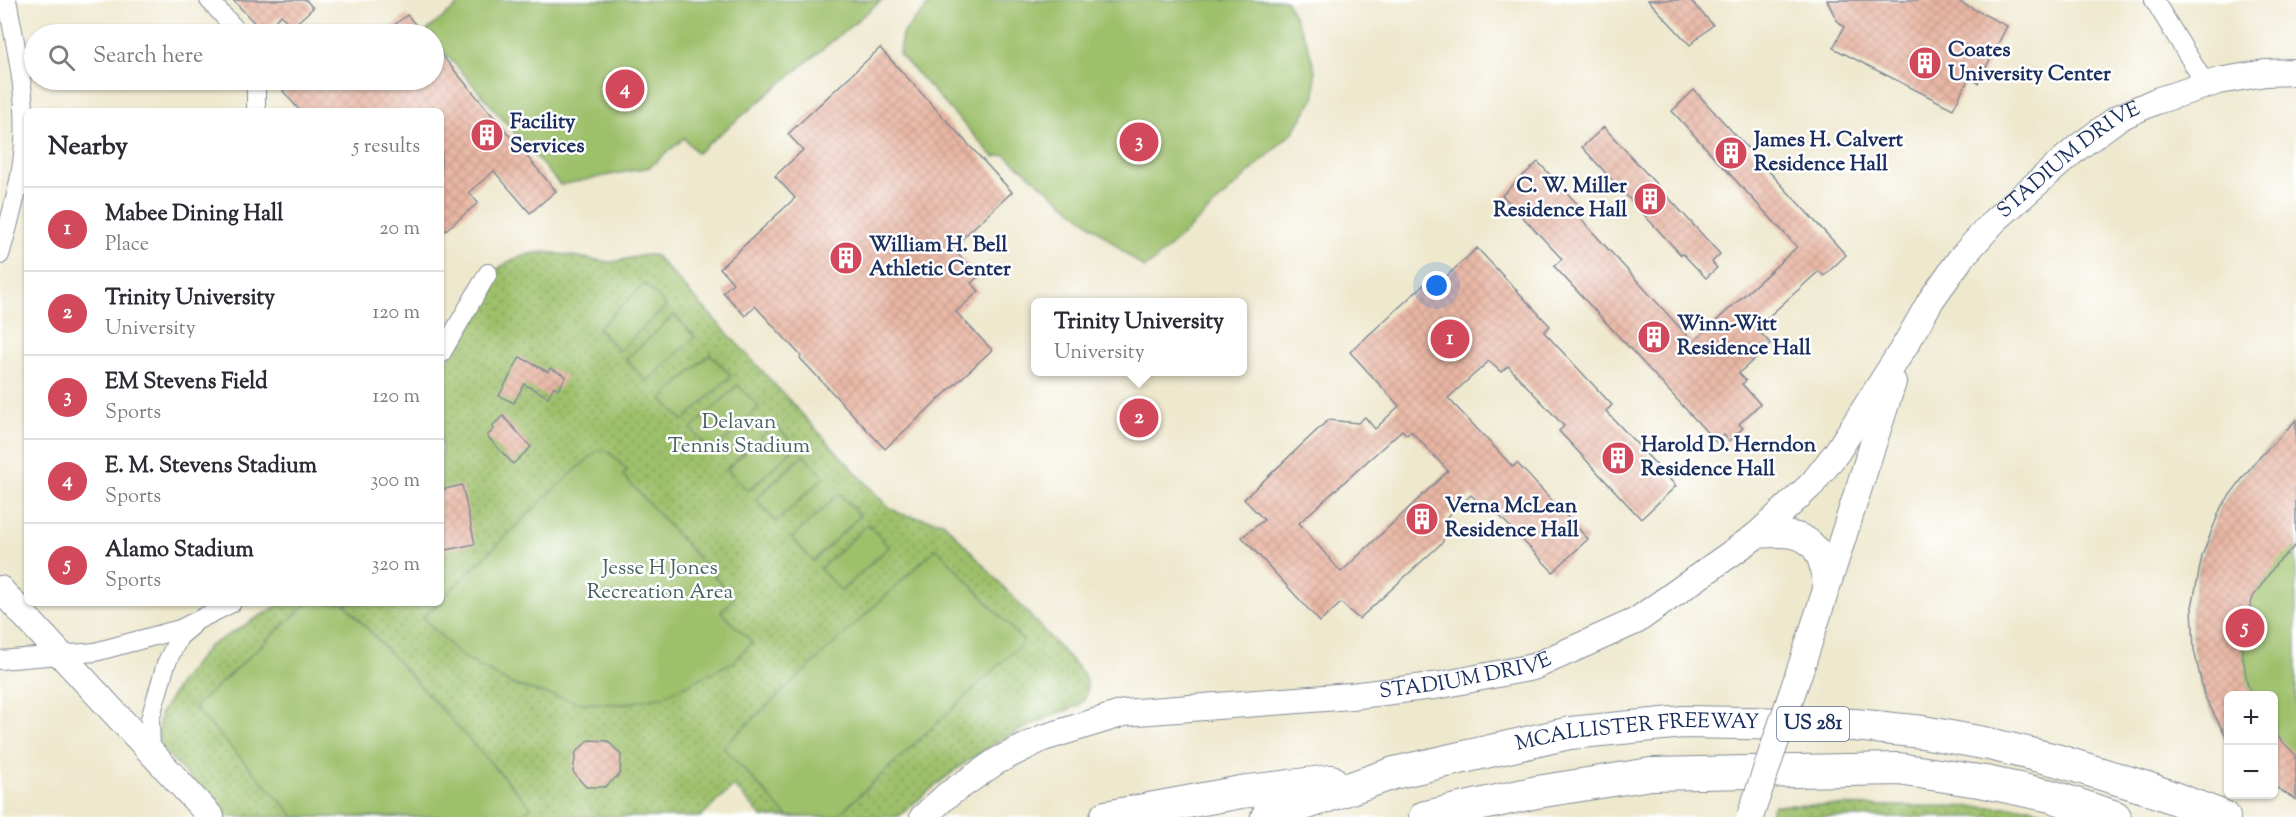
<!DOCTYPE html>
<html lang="en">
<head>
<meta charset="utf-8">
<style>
	:root { --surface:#fff; --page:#f7f7f7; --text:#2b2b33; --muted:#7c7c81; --line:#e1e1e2; --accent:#d1495b }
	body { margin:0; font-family:"Sorts Mill Goudy",serif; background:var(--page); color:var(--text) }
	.controls { position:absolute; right:18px; bottom:18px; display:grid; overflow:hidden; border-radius:9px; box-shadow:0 2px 4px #0004 }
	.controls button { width:54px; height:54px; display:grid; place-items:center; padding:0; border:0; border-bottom:2px solid var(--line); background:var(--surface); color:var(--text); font:30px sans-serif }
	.you { position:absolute; left:1437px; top:286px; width:21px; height:21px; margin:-15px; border:4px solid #fff; border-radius:50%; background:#1a73e8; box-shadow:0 0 0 9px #1a73e833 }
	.badge { display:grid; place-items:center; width:39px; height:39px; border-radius:50%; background:var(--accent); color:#fff; font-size:20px; font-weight:700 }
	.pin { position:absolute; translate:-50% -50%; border:3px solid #fff; box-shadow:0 2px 6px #0006 }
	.popup { position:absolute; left:1031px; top:298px; width:216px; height:78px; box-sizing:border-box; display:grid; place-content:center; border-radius:9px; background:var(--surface); filter:drop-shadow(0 2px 4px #0005); font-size:20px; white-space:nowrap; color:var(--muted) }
	.popup b { font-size:22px; color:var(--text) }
	.popup::after { content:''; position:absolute; left:50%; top:100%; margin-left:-12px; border:12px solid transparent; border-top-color:var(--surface) }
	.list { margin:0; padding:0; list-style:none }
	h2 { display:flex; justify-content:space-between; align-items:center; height:78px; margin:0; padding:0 24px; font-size:26px }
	h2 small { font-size:20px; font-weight:400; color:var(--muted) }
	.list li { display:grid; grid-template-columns:39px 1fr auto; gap:18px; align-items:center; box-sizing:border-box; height:84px; padding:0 24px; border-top:2px solid var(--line) }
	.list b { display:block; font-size:22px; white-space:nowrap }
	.list p { margin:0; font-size:20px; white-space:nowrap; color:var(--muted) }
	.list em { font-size:20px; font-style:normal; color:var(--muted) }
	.icon { flex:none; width:33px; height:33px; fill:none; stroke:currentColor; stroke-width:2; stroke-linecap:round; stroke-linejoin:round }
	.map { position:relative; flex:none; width:2296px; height:817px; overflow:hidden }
	.search { position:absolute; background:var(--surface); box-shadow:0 2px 4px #0004; left:24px; top:24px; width:420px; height:66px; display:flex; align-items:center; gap:15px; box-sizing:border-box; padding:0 21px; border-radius:33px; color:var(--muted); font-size:22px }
	.panel { position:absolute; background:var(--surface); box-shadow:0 2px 4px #0004; left:24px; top:108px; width:420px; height:498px; border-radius:9px }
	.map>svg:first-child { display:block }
	.park { fill:url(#park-dots); stroke:#5c7864; stroke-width:1.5 }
	.pitch { fill:#9dc06a; stroke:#5c7864; stroke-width:1.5 }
	.building { fill:url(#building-cross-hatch); fill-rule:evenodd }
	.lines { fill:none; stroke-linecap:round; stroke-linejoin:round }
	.street-casing { stroke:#848c96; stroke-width:20 }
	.secondary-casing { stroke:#848c96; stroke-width:28 }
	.highway-casing { stroke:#848c96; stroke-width:34 }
	.street { stroke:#fff; stroke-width:18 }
	.secondary { stroke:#fff; stroke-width:26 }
	.highway { stroke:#fff; stroke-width:32 }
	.secondary-bridge-casing { stroke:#848c96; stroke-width:28; stroke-linecap:butt }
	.secondary-bridge { stroke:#fff; stroke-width:26 }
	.labels { text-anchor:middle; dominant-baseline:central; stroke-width:5; stroke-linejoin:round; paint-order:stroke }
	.shield { fill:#fff; stroke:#5f6d8e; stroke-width:1.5 }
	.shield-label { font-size:20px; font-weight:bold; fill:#1b2f5e }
	.poi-label { font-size:21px; font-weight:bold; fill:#1b2f5e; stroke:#fff; text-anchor:start }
	.street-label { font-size:21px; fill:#1b2f5e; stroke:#fff }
	.park-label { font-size:21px; fill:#486262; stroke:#fff }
</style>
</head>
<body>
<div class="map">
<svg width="2296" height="817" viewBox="0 0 2296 817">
	<defs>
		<pattern id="park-dots" width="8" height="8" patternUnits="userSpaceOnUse" patternTransform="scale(1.5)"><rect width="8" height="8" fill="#9dc06a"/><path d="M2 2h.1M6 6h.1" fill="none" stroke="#7f9c5a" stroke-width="1.8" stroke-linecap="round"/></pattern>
		<pattern id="building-cross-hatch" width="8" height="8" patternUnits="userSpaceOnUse" patternTransform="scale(1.5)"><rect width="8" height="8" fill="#e9b6a3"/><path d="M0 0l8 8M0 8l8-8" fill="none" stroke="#c79d8f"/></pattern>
	</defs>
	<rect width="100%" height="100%" fill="#fff"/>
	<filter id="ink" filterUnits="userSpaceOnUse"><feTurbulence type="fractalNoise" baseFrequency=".0167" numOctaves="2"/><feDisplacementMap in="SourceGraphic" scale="12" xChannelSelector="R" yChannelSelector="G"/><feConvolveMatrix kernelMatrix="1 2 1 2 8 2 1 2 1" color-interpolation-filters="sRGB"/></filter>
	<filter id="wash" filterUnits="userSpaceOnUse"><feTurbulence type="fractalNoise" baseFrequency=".008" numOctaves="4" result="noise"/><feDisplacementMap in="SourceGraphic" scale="24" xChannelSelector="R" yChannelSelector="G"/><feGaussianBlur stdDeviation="1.35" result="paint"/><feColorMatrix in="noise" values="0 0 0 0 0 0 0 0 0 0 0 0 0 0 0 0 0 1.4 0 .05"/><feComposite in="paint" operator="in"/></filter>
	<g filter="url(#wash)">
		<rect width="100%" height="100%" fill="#eee8cd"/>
		<g class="park">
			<path d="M545 252C566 254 588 260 610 262 625 262 641 252 656 256L887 506 901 514 943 522 951 530 1083 673C1089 686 1090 697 1078 706 1001 733 958 764 898 817H762L734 786 700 817H226L161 747 158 737 160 715 179 683 209 646 282 603H441V373L488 279C503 261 521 254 545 252Z"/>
			<polygon points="1774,805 2029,807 2057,817 1769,817"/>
		</g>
		<g class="pitch">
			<polygon points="465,0 882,0 697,153 684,138 650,167 560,185 434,40 434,34 429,34 426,31"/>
			<polygon points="933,0 1286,0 1307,42 1315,70 1315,96 1294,131 1151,264 1144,268 1005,155 994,157 899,54 902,34"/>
			<polygon points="645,284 666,306 619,351 598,328"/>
			<polygon points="674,315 695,337 647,382 626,359"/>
			<polygon points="710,354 731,376 683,421 662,399"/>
			<polygon points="738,385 759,407 712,452 691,429"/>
			<polygon points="2296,420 2296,798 2274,786 2274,696 2228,696 2228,742 2204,695 2194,650 2192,607 2202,556 2221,507 2254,463"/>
			<polygon points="775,424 796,446 748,491 727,469"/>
			<polygon points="598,450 609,452 627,470 623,475 734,598 721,612 752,642 733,662 664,696 623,704 581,703 513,685 461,656 423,618 551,492"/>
			<polygon points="804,455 824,477 776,522 756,499"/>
			<polygon points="839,494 860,516 813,561 792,538"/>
			<polygon points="868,524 889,547 841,591 820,569"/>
			<polygon points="937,548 1024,642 836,817 788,817 723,747"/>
			<polygon points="308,603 344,603 531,807 520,817 295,817 194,707"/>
		</g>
		<g id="blocks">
			<g class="building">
				<polygon points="233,0 306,0 313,8 292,27 281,15 263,32"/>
				<polygon points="1648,0 1690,0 1713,25 1690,45"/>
				<polygon points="1827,0 1956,0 2007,26 1978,83 1969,78 1953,109 1833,48 1844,27 1836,19"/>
				<polygon points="407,15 424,34 383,34"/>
				<polygon points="434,46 556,191 530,213 494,171 469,192 478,203 441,234 441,111 300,111 283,91 296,80 434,80"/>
				<polygon points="880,48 1012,192 952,248 979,276 971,283 979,291 956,312 992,350 885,449 800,358 801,356 755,306 745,316 723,292 733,283 720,268 795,198 775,176 803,150 788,134"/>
				<polygon points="1694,90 1846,255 1824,276 1819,271 1756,328 1771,344 1739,373 1746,381 1742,384 1760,404 1739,424 1743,428 1729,441 1724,435 1716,442 1554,266 1562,259 1502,195 1538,162 1584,211 1578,216 1693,342 1797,247 1672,111"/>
				<polygon points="1604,127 1720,254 1712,262 1717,268 1706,278 1683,254 1681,255 1582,147"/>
				<path d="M1477 248 1550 326 1544 332 1612 405 1606 411 1676 486 1641 519 1559 431 1564 426 1508 366 1501 372 1489 361 1448 398 1513 467 1517 463 1588 539 1553 572 1492 508 1488 512 1471 495 1446 518 1443 542 1359 619 1341 603 1320 622 1242 537 1264 520 1244 499 1328 420 1358 423 1365 417 1375 429 1399 406 1350 352 1429 280 1436 286ZM1402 430 1407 435 1411 431 1448 471 1341 572 1299 523Z"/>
				<polygon points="520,357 548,372 550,368 566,376 559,389 554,386 548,397 524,384 514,403 499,396"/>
				<polygon points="503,416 531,447 513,464 487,436 494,429 492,426"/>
				<polygon points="2296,420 2296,545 2276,564 2253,597 2240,639 2247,682 2252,696 2229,696 2229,742 2204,695 2194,650 2192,607 2202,556 2221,507 2254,463"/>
				<polygon points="462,485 475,544 441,551 441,490"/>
				<polygon points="2274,733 2296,755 2296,800 2274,786"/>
				<polygon points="589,740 608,741 621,755 620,774 605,787 586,787 573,772 576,752"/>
			</g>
		</g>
	</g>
	<g filter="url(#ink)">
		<use href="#blocks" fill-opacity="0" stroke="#848c96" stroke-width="1.5"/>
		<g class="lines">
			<g class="street-casing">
				<g id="street">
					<polyline points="209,0 240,34"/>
					<polyline points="2154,0 2206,85"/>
					<polyline points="256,111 256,80"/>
					<path d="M0 255C10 218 22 181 24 142 27 94 16 47 7 0"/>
					<polyline points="441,354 488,273"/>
					<polyline points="0,660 95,652 180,629 232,603"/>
					<polyline points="151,751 150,719 166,664 179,637 192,626"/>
				</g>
			</g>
			<g class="secondary-casing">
				<g id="secondary">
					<path d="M1757 535C1781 533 1810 530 1820 558 1824 566 1824 577 1826 586"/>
					<polyline points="0,589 211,817"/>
					<polyline points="1803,661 1893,382"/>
					<path id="s1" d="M923 817 946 796 997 761 1043 738 1124 713 1351 696 1441 685 1533 667 1636 621 1757 535 1812 484 1837 452 1906 344 1931 300 1961 258 1995 220 2077 148 2118 118 2156 101 2219 81 2265 73 2296 72"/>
				</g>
			</g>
			<g class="highway-casing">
				<g id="highway">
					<polyline points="1106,817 1241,792 1331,781"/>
					<path id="s2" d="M1267 817 1394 773 1477 754 1570 733 1683 722 1855 725 1923 732 1989 744 2056 760 2147 788 2224 817"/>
					<polyline points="1425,817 1537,792 1651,774 1899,769 1985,782 2051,796 2115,817"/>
				</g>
			</g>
			<use href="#street" class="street"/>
			<use href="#secondary" class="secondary"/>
			<use href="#highway" class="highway"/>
			<g class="secondary-bridge-casing">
				<polyline id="secondary-bridge" points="1750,817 1803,661"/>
			</g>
			<use href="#secondary-bridge" class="secondary-bridge"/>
		</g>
	</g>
	<defs>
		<g id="building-disc" transform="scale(1.725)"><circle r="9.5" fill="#d1495b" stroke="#fff"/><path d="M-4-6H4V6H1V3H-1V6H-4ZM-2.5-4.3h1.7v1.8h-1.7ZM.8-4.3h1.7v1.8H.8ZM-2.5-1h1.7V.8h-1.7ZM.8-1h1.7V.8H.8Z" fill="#fff"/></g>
	</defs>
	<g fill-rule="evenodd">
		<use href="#building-disc" x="1925" y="63"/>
		<use href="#building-disc" x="487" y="135"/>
		<use href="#building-disc" x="1731" y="153"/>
		<use href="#building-disc" x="1650" y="199"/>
		<use href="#building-disc" x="846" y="258"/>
		<use href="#building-disc" x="1654" y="337"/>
		<use href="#building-disc" x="1618" y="458"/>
		<use href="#building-disc" x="1422" y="519"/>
	</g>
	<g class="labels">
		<rect class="shield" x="1777" y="707" width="72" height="34" rx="4.5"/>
		<g class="shield-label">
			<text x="1813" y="724">US 281</text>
		</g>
		<g class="poi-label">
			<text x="1948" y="51">Coates<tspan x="1948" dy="24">University Center</tspan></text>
			<text x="510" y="123">Facility<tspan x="510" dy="24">Services</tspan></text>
			<text x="1754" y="141">James H. Calvert<tspan x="1754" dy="24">Residence Hall</tspan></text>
			<text x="1627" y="187" text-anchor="end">C. W. Miller<tspan x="1627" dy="24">Residence Hall</tspan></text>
			<text x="869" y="246">William H. Bell<tspan x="869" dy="24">Athletic Center</tspan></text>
			<text x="1677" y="325">Winn-Witt<tspan x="1677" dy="24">Residence Hall</tspan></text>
			<text x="1641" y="446">Harold D. Herndon<tspan x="1641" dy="24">Residence Hall</tspan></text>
			<text x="1445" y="507">Verna McLean<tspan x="1445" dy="24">Residence Hall</tspan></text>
		</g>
		<g class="street-label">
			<text stroke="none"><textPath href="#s1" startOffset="1395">STADIUM DRIVE</textPath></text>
			<text stroke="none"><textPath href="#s1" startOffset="573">STADIUM DRIVE</textPath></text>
			<text stroke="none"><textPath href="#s2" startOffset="382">MCALLISTER FREEWAY</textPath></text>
		</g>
		<g class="park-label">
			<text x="739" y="423">Delavan<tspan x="739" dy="24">Tennis Stadium</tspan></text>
			<text x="660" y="569">Jesse H Jones<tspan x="660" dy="24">Recreation Area</tspan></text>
		</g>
	</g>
</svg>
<div class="controls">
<button>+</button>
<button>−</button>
</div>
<div class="you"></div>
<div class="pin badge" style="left:1450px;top:339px">1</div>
<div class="pin badge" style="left:1139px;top:418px">2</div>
<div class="popup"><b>Trinity University</b>University</div>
<div class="pin badge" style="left:1139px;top:142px">3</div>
<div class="pin badge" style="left:625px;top:89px">4</div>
<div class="pin badge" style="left:2245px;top:628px">5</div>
<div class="search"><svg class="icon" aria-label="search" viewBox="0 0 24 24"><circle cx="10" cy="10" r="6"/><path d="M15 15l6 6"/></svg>Search here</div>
<section class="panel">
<h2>Nearby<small>5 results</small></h2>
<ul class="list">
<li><span class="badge">1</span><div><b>Mabee Dining Hall</b><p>Place</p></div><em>20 m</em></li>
<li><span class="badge">2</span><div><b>Trinity University</b><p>University</p></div><em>120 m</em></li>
<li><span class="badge">3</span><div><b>EM Stevens Field</b><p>Sports</p></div><em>120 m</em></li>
<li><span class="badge">4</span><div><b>E. M. Stevens Stadium</b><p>Sports</p></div><em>300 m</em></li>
<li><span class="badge">5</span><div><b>Alamo Stadium</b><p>Sports</p></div><em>320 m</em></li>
</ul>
</section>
</div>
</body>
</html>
